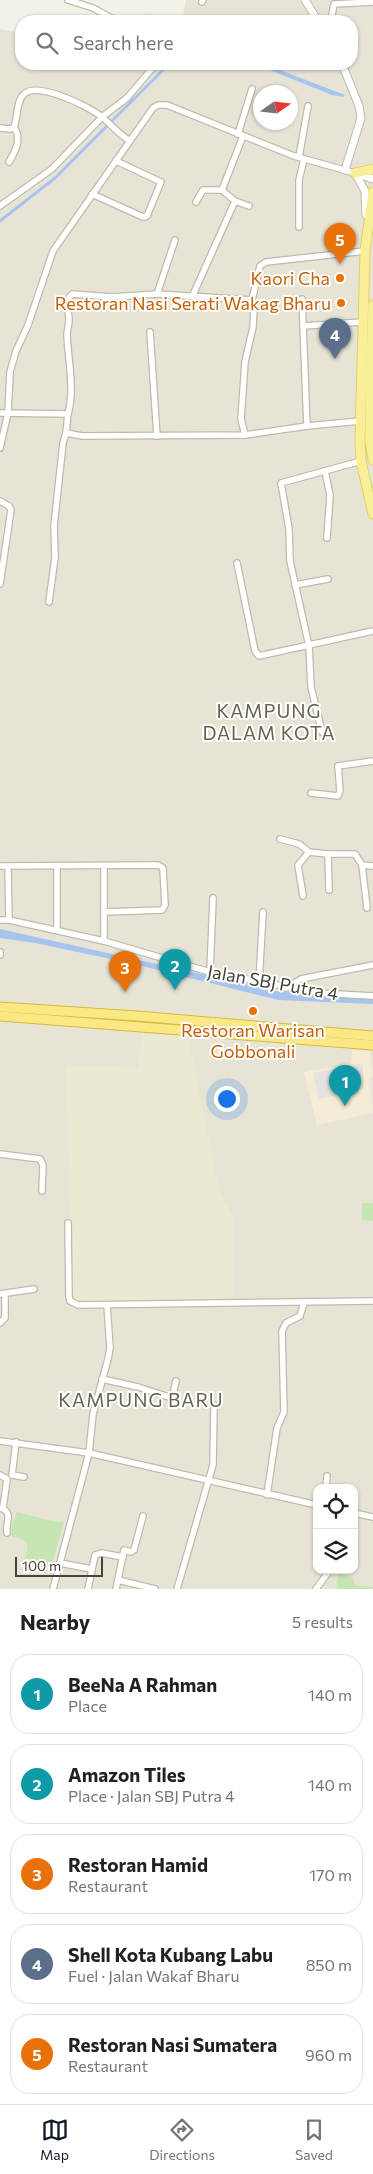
<!DOCTYPE html>
<html lang="en">
<head>
<meta charset="utf-8">
<style>
	:root { --surface:#fff; --page:#f6f6f6; --text:#202124; --muted:#757577; --line:#e0e0e0; --accent:#111827 }
	body { margin:0; font-family:Commissioner,sans-serif; background:var(--page); color:var(--text) }
	.controls { position:absolute; right:15px; bottom:15px; display:grid; overflow:hidden; border-radius:10px; box-shadow:0 1px 4px #0004 }
	.controls button { width:45px; height:45px; display:grid; place-items:center; padding:0; border:0; border-bottom:1px solid var(--line); background:var(--surface); color:var(--text); font:25px sans-serif }
	.compass { position:absolute; left:253px; top:85px; width:45px; height:45px; border-radius:50%; background:var(--surface); box-shadow:0 1px 4px #0004; rotate:76deg }
	.scale { position:absolute; left:15px; bottom:12px; width:88px; box-sizing:border-box; padding-left:5px; border:2px solid #464337; border-top:0; font-size:14px; line-height:18px; white-space:nowrap; color:#464337; -webkit-text-stroke:4px #fff; paint-order:stroke }
	.you { position:absolute; left:226px; top:1098px; width:18px; height:18px; margin:-12px; border:4px solid #fff; border-radius:50%; background:#1a73e8; box-shadow:0 0 0 8px #1a73e833 }
	.badge { display:grid; place-items:center; width:32px; height:32px; border-radius:50%; background:var(--accent); color:#fff; font-size:16px; font-weight:700 }
	.pin { position:absolute; translate:-50% -41px; filter:drop-shadow(0 1px 2px #0008) }
	.pin::after { content:''; position:absolute; top:26px; width:18px; height:15px; background:inherit; clip-path:polygon(0 0,100% 0,50% 100%) }
	.list { margin:0; padding:0; list-style:none }
	h2 { display:flex; justify-content:space-between; align-items:center; height:65px; margin:0; padding:0 20px; font-size:21px }
	h2 small { font-size:16px; font-weight:400; color:var(--muted) }
	.list li { display:grid; grid-template-columns:32px 1fr auto; gap:15px; align-items:center; box-sizing:border-box; height:80px; margin:0 10px 10px; padding:0 10px; border:1px solid var(--line); border-radius:20px }
	.list b { display:block; font-size:19px; white-space:nowrap }
	.list p { margin:0; font-size:16px; white-space:nowrap; color:var(--muted) }
	.list em { font-size:16px; font-style:normal; color:var(--muted) }
	.icon { flex:none; width:28px; height:28px; fill:none; stroke:currentColor; stroke-width:2; stroke-linecap:round; stroke-linejoin:round }
	.map { position:relative; flex:none; width:373px; height:1589px; overflow:hidden }
	.search { position:absolute; background:var(--surface); box-shadow:0 1px 4px #0004; left:15px; right:15px; top:15px; height:55px; display:flex; align-items:center; gap:12px; box-sizing:border-box; padding:0 18px; border-radius:20px; color:var(--muted); font-size:19px }
	.sheet { height:515px; background:var(--surface) }
	nav { display:flex; justify-content:space-around; align-items:center; box-sizing:border-box; height:70px; border-top:1px solid var(--line); background:var(--surface); font-size:14px; color:var(--muted) }
	nav a { display:grid; justify-items:center; gap:2px }
	nav .on { color:var(--accent) }
	.map>svg:first-child { display:block }
	.residential { fill:#e7e4d6; fill-rule:evenodd }
	.commercial { fill:#f4ecd4 }
	.education { fill:#ece9d2 }
	.green { fill:#c5e6b2 }
	.parking { fill:#e4e3df }
	.water { fill:#a6c4ee }
	.lines { fill:none; stroke-linecap:round; stroke-linejoin:round }
	.minor-casing { stroke:#bebbaa; stroke-width:8 }
	.tertiary-casing { stroke:#bebbaa; stroke-width:9 }
	.primary-casing { stroke:#dfd069; stroke-width:11 }
	.trunk-casing { stroke:#d8b93d; stroke-width:11 }
	.minor { stroke:#fff; stroke-width:5.5 }
	.tertiary { stroke:#fff; stroke-width:7 }
	.primary { stroke:#faef99; stroke-width:9 }
	.trunk { stroke:#f9e883; stroke-width:9 }
	.food-dot { fill:#e8710a; stroke:#fff; stroke-width:2 }
	.labels { text-anchor:middle; dominant-baseline:central; stroke-width:4; stroke-linejoin:round; paint-order:stroke }
	.food-label { font-size:18px; fill:#c56008; stroke:#fff; text-anchor:end }
	.street-label { font-size:18px; fill:#464337; stroke:#fff }
	.neighbourhood-label { font-size:19px; letter-spacing:1px; fill:#69634e; stroke:#fff }
</style>
</head>
<body>
<div class="map">
<svg width="373" height="1589" viewBox="0 0 373 1589">
	<rect width="100%" height="100%" fill="#f3f2e8"/>
	<g class="residential">
		<path d="M186 0H373V1589H0V29L21 33V64H352V21H182ZM260 92H290V122H260ZM317 1488H354V1570H317Z"/>
		<polygon points="146,13 181,21 141,21"/>
	</g>
	<polygon class="commercial" points="352,1050 370,1051 373,1077 369,1079 373,1113 317,1125 304,1072 351,1064"/>
	<polygon class="education" points="142,1034 183,1035 189,1042 219,1191 233,1216 233,1298 73,1304 66,1065 138,1068"/>
	<g class="green">
		<polygon points="362,1203 373,1203 373,1221 362,1220"/>
		<polygon points="17,1512 52,1521 64,1522 52,1564 37,1561 35,1566 24,1562 28,1546 23,1539 12,1537 10,1533"/>
		<polygon points="339,1573 353,1579 355,1585 373,1587 373,1589 336,1589"/>
	</g>
	<polygon class="parking" points="363,1063 363,1089 319,1099 313,1073"/>
	<g class="water">
		<polygon points="171,64 184,64 166,69 56,179 0,223 0,219 54,177 165,66"/>
		<polygon points="255,64 264,64 345,95 343,97 332,95"/>
		<polygon points="0,929 277,991 373,999 373,1004 278,1000 130,963 35,943 0,938"/>
	</g>
	<g class="lines">
		<g class="minor-casing">
			<g id="minor">
				<polyline points="68,0 93,8 117,21"/>
				<polyline points="202,2 203,0"/>
				<polyline points="331,21 334,4 373,2"/>
				<polyline points="184,66 185,64"/>
				<path d="M0 128 10 129 14 127C18 117 16 101 24 94 38 81 90 107 102 117 112 125 118 134 129 140"/>
				<polyline points="238,134 252,89"/>
				<polyline points="299,157 308,106"/>
				<path d="M9 162C16 150 22 139 14 127"/>
				<polyline points="92,194 143,217 147,216 161,182 116,161"/>
				<polyline points="235,201 249,206"/>
				<polyline points="196,202 203,190 222,190"/>
				<polyline points="0,206 52,169 102,117 127,98 156,64"/>
				<polyline points="299,227 299,180 304,159"/>
				<polyline points="157,294 175,240"/>
				<polyline points="192,297 235,201 222,190 243,136"/>
				<polyline points="302,299 307,426"/>
				<polyline points="303,326 362,322"/>
				<polyline points="150,332 157,436"/>
				<polyline points="0,413 68,414 66,433 82,436 245,435 307,426 360,421"/>
				<path d="M68 414C75 389 68 360 67 335 67 330 69 325 69 320 69 310 64 302 72 294L112 297 157 294 252 300"/>
				<polyline points="245,435 241,419 245,362 253,327 254,306 252,300 260,266 266,262 365,251"/>
				<polyline points="0,448 8,413 10,372 16,351 28,325 53,251 153,108 158,105 167,105 294,156 355,173"/>
				<polyline points="325,471 330,495 327,538"/>
				<polyline points="0,501 9,506 11,510 0,584"/>
				<polyline points="237,563 255,651 259,656 373,631"/>
				<polyline points="295,585 328,579"/>
				<polyline points="49,602 55,557 54,526 63,443 66,433"/>
				<polyline points="322,732 311,687 309,646 290,561 289,529 281,483 361,461"/>
				<polyline points="311,793 338,796 340,791 338,766 373,761"/>
				<polyline points="280,839 299,844 309,852 328,854"/>
				<polyline points="0,866 158,865 163,868 165,905 162,910 104,912"/>
				<polyline points="8,867 9,920"/>
				<polyline points="57,867 57,930"/>
				<polyline points="329,890 328,854 355,854 362,865"/>
				<polyline points="303,896 298,865 309,852"/>
				<polyline points="367,908 362,865 373,866"/>
				<polyline points="0,920 9,920 104,941 210,972 319,993 373,996"/>
				<polyline points="104,941 104,866"/>
				<polyline points="0,952 0,955"/>
				<polyline points="210,972 213,898"/>
				<polyline points="259,982 263,912"/>
				<polyline points="286,988 301,979 373,965"/>
				<polyline points="0,1154 40,1159 43,1165 42,1191"/>
				<polyline points="68,1223 69,1297 70,1301 78,1305 373,1301"/>
				<polyline points="0,1294 34,1289"/>
				<polyline points="0,1323 5,1318 5,1294"/>
				<polyline points="102,1379 138,1387 169,1397 173,1394 176,1381"/>
				<polyline points="0,1441 89,1453 317,1505"/>
				<polyline points="16,1442 12,1475 24,1477"/>
				<polyline points="0,1475 7,1479 3,1508"/>
				<polyline points="326,1488 327,1476"/>
				<polyline points="267,1495 277,1428 284,1412 282,1331 286,1323 300,1316 304,1303"/>
				<path d="M1 1508C14 1513 5 1523 7 1533"/>
				<polyline points="354,1513 373,1517"/>
				<polyline points="60,1563 91,1569"/>
				<polyline points="118,1580 155,1589"/>
				<polyline points="53,1589 89,1453 93,1414 108,1359 110,1348 107,1305"/>
				<polyline points="88,1589 95,1555 101,1553 123,1557"/>
				<polyline points="116,1589 124,1550 131,1552 134,1550 143,1516"/>
				<polyline points="177,1589 213,1465 214,1405"/>
				<polyline points="316,1589 330,1570"/>
			</g>
		</g>
		<g class="tertiary-casing">
			<g id="tertiary">
				<polyline points="305,0 318,21"/>
				<polyline points="342,64 359,106 361,118 345,170"/>
				<polyline points="355,173 365,191 366,214"/>
				<polyline points="356,173 373,179"/>
			</g>
		</g>
		<g class="primary-casing">
			<g id="primary">
				<polyline points="355,173 373,169"/>
				<polyline points="373,192 365,251 360,441 361,461 373,514"/>
				<polyline points="373,305 370,386 370,441 373,460"/>
			</g>
		</g>
		<g class="trunk-casing">
			<g id="trunk">
				<polyline points="0,1007 137,1016 373,1036"/>
				<polyline points="0,1016 373,1045"/>
			</g>
		</g>
		<use href="#minor" class="minor"/>
		<use href="#tertiary" class="tertiary"/>
		<use href="#primary" class="primary"/>
		<use href="#trunk" class="trunk"/>
	</g>
	<g class="food-dot">
		<circle cx="340" cy="278" r="5"/>
		<circle cx="341" cy="303" r="5"/>
		<circle cx="253" cy="1011" r="5"/>
	</g>
	<g class="labels">
		<g class="food-label">
			<text x="330" y="278">Kaori Cha</text>
			<text x="331" y="303">Restoran Nasi Serati Wakag Bharu</text>
			<text x="253" y="1030" text-anchor="middle">Restoran Warisan<tspan x="253" dy="21">Gobbonali</tspan></text>
		</g>
		<g class="street-label">
			<text transform="translate(273 982) rotate(10)">Jalan SBJ Putra 4</text>
		</g>
		<g class="neighbourhood-label">
			<text x="269" y="710">KAMPUNG<tspan x="269" dy="22">DALAM KOTA</tspan></text>
			<text x="141" y="1399">KAMPUNG BARU</text>
		</g>
	</g>
</svg>
<div class="controls">
<button><svg class="icon" aria-label="locate" viewBox="0 0 24 24"><circle cx="12" cy="12" r="6"/><path d="M12 2v4M12 18v4M2 12h4M18 12h4"/></svg></button>
<button><svg class="icon" aria-label="layers" viewBox="0 0 24 24"><path d="M12 4l9 5-9 5-9-5zM3 14l9 5 9-5"/></svg></button>
</div>
<svg class="compass" viewBox="-18 -18 36 36"><path d="M0-13l5 13h-10z" fill="#e53935"/><path d="M0 13l5-13h-10z" fill="#757577"/></svg>
<div class="scale">100 m</div>
<div class="you"></div>
<div class="pin badge" style="left:345px;top:1106px;background:#0f9aa8">1</div>
<div class="pin badge" style="left:175px;top:990px;background:#0f9aa8">2</div>
<div class="pin badge" style="left:125px;top:992px;background:#e8710a">3</div>
<div class="pin badge" style="left:335px;top:359px;background:#5c6f8a">4</div>
<div class="pin badge" style="left:340px;top:264px;background:#e8710a">5</div>
<div class="search"><svg class="icon" aria-label="search" viewBox="0 0 24 24"><circle cx="10" cy="10" r="6"/><path d="M15 15l6 6"/></svg>Search here</div>
</div>
<section class="sheet">
<h2>Nearby<small>5 results</small></h2>
<ul class="list">
<li><span class="badge" style="background:#0f9aa8">1</span><div><b>BeeNa A Rahman</b><p>Place</p></div><em>140 m</em></li>
<li><span class="badge" style="background:#0f9aa8">2</span><div><b>Amazon Tiles</b><p>Place · Jalan SBJ Putra 4</p></div><em>140 m</em></li>
<li><span class="badge" style="background:#e8710a">3</span><div><b>Restoran Hamid</b><p>Restaurant</p></div><em>170 m</em></li>
<li><span class="badge" style="background:#5c6f8a">4</span><div><b>Shell Kota Kubang Labu</b><p>Fuel · Jalan Wakaf Bharu</p></div><em>850 m</em></li>
<li><span class="badge" style="background:#e8710a">5</span><div><b>Restoran Nasi Sumatera</b><p>Restaurant</p></div><em>960 m</em></li>
</ul>
</section>
<nav>
<a class="on"><svg class="icon" aria-label="map" viewBox="0 0 24 24"><path d="M3 6l6-2 6 2 6-2v14l-6 2-6-2-6 2zM9 4v14M15 6v14"/></svg>Map</a>
<a><svg class="icon" aria-label="directions" viewBox="0 0 24 24"><path d="M12 3l9 9-9 9-9-9zM9 14v-3h6M13 9l2 2-2 2"/></svg>Directions</a>
<a><svg class="icon" aria-label="saved" viewBox="0 0 24 24"><path d="M7 4h10v16l-5-4-5 4z"/></svg>Saved</a>
</nav>
</body>
</html>
